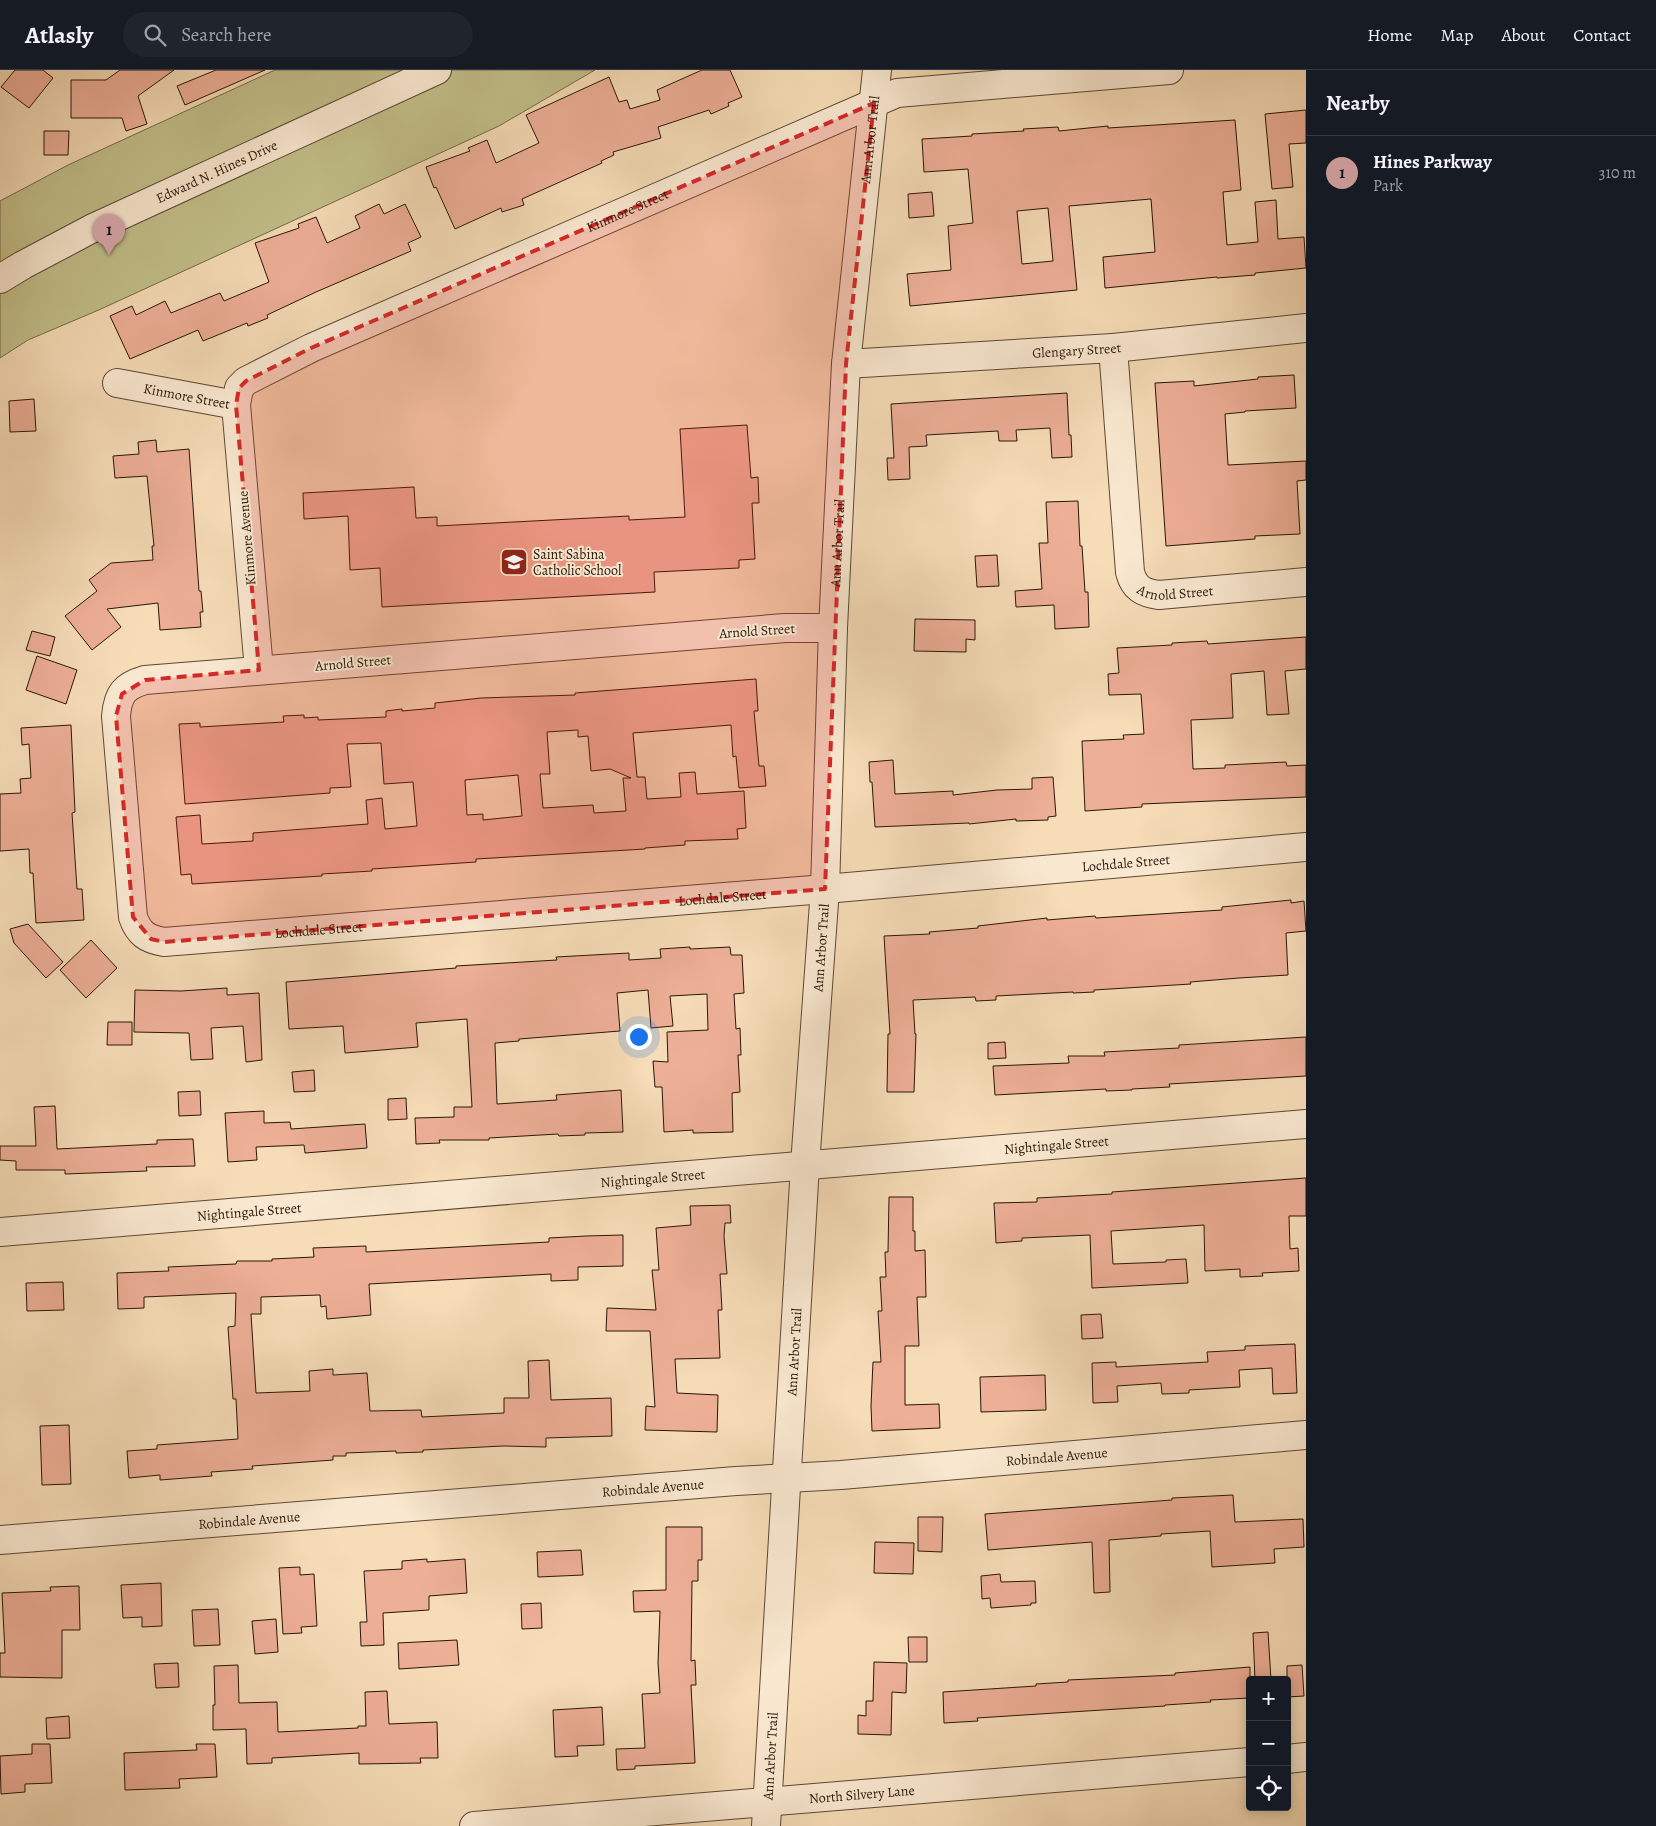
<!DOCTYPE html>
<html lang="en">
<head>
<meta charset="utf-8">
<style>
	:root { --surface:#171b24; --page:#20242c; --text:#f1f3f6; --muted:#9ea1a6; --line:#363941; --accent:#c59692 }
	body { margin:0; font-family:Alegreya,serif; background:var(--page); color:var(--text) }
	.controls { position:absolute; right:15px; bottom:15px; display:grid; overflow:hidden; border-radius:5px; box-shadow:0 2px 12px #0003 }
	.controls button { width:45px; height:45px; display:grid; place-items:center; padding:0; border:0; border-bottom:1px solid var(--line); background:var(--surface); color:var(--text); font:25px sans-serif }
	.you { position:absolute; left:638px; top:966px; width:18px; height:18px; margin:-12px; border:4px solid #fff; border-radius:50%; background:#1a73e8; box-shadow:0 0 0 8px #1a73e833 }
	.badge { display:grid; place-items:center; width:32px; height:32px; border-radius:50%; background:var(--accent); color:#111; font-size:16px; font-weight:700 }
	.pin { position:absolute; translate:-50% -41px; filter:drop-shadow(0 1px 2px #0008) }
	.pin::after { content:''; position:absolute; top:26px; width:18px; height:15px; background:inherit; clip-path:polygon(0 0,100% 0,50% 100%) }
	.list { margin:0; padding:0; list-style:none }
	h2 { display:flex; justify-content:space-between; align-items:center; height:65px; margin:0; padding:0 20px; font-size:21px }
	h2 small { font-size:16px; font-weight:400; color:var(--muted) }
	.list li { display:grid; grid-template-columns:32px 1fr auto; gap:15px; align-items:center; box-sizing:border-box; height:75px; padding:0 20px; border-top:1px solid var(--line) }
	.list b { display:block; font-size:19px; white-space:nowrap }
	.list p { margin:0; font-size:16px; white-space:nowrap; color:var(--muted) }
	.list em { font-size:16px; font-style:normal; color:var(--muted) }
	.icon { flex:none; width:28px; height:28px; fill:none; stroke:currentColor; stroke-width:2; stroke-linecap:round; stroke-linejoin:round }
	.map { position:relative; flex:none; width:1306px; height:1756px; overflow:hidden }
	header { display:flex; align-items:center; gap:30px; box-sizing:border-box; height:70px; padding:0 25px; background:var(--surface); border-bottom:1px solid var(--line) }
	header strong { font-size:24px }
	nav { display:flex; gap:28px; margin-inline-start:auto; font-size:18px }
	.search { width:350px; height:45px; background:var(--page); display:flex; align-items:center; gap:12px; box-sizing:border-box; padding:0 18px; border-radius:28px; color:var(--muted); font-size:19px }
	main { display:flex }
	aside { flex:1; background:var(--surface) }
	.map>svg:first-child { display:block }
	.green { fill:#c2bf8a; stroke:#766a49 }
	.building { fill:#eeaf97; stroke:#2a1608; fill-rule:evenodd }
	.lines { fill:none; stroke-linecap:round; stroke-linejoin:round }
	.minor-casing { stroke:#5d4834; stroke-width:30 }
	.minor { stroke:#f9e8d0; stroke-width:28 }
	.marked { fill:#d62828; fill-opacity:0.2; stroke:#d62828; stroke-width:4; stroke-dasharray:10 6; stroke-linejoin:round }
	.labels { text-anchor:middle; dominant-baseline:central; stroke-width:4; stroke-linejoin:round; paint-order:stroke }
	.street-label { font-size:14px; fill:#2a1608; stroke:#f9e8d0 }
	.poi-label { font-size:14px; fill:#2a1608; stroke:#f9e8d0; text-anchor:start }
</style>
</head>
<body>
<header>
<strong>Atlasly</strong>
<div class="search"><svg class="icon" aria-label="search" viewBox="0 0 24 24"><circle cx="10" cy="10" r="6"/><path d="M15 15l6 6"/></svg>Search here</div>
<nav><a>Home</a><a>Map</a><a>About</a><a>Contact</a></nav>
</header>
<main>
<div class="map">
<svg width="1306" height="1756" viewBox="0 0 1306 1756">
	<rect width="100%" height="100%" fill="#f6dcb7"/>
	<filter id="stains"><feTurbulence type="fractalNoise" baseFrequency=".004" numOctaves="4"/><feColorMatrix values="0 0 0 0 .2 0 0 0 0 .09 0 0 0 0 .02 0 0 0 .5 -.17"/></filter>
	<radialGradient id="worn" r=".72"><stop offset=".6" stop-color="#630" stop-opacity="0"/><stop offset="1" stop-color="#630" stop-opacity=".3"/></radialGradient>
	<polygon class="green" points="275,0 595,0 499,56 101,239 28,270 0,288 0,131 68,95"/>
	<g class="building">
		<polygon points="15,0 43,0 53,8 29,38 1,17"/>
		<polygon points="120,0 174,0 138,26 147,54 126,61 122,48 71,48 71,10 106,10"/>
		<polygon points="216,0 265,0 185,35 177,16"/>
		<polygon points="702,0 730,0 742,27 728,33 729,36 711,44 709,40 658,57 661,68 613,82 614,85 601,91 602,93 522,129 524,135 502,142 501,138 455,159 436,117 434,118 426,97 470,81 468,78 487,70 496,93 539,73 526,45 609,7 619,32 627,30 630,39 660,30 657,20"/>
		<polygon points="1306,40 1306,73 1289,74 1293,117 1272,119 1265,44"/>
		<path d="M1235 50 1241 120 1223 122 1227 175 1258 172 1255 132 1276 130 1278 169 1304 167 1306 198 1255 203V205L1217 208V207L1105 218 1103 187 1155 182 1151 129 1069 136 1077 220 910 236 907 204 951 200 948 156 973 153 968 99 924 102 922 69 972 66V64L1024 61 1023 59 1058 57 1059 61 1108 56V58ZM1048 138 1053 191 1022 194 1017 141Z"/>
		<polygon points="44,61 69,61 68,85 44,85"/>
		<polygon points="932,122 934,146 909,148 908,124"/>
		<polygon points="379,134 384,144 405,134 421,167 408,173 411,181 316,222 267,245 268,248 248,256 247,253 203,271 198,260 130,289 110,246 132,236 136,245 165,231 171,243 220,223 224,231 269,212 255,173 299,158 298,154 316,147 327,173 360,158 355,146"/>
		<polygon points="1294,305 1296,338 1245,341 1245,342 1225,344 1228,395 1306,391 1306,410 1297,411 1300,464 1255,466 1255,469 1166,476 1155,313 1194,311 1194,316 1258,309 1258,307"/>
		<polygon points="1067,323 1069,365 1071,365 1072,387 1052,388 1050,358 1016,360 1017,371 999,371 998,361 926,365 927,376 909,377 910,409 888,410 887,388 894,388 891,334"/>
		<polygon points="34,329 36,361 10,362 9,331"/>
		<polygon points="747,355 751,408 758,407 759,433 752,433 755,489 739,490 739,498 654,502 655,522 382,537 380,498 350,500 348,446 304,449 303,423 414,417 416,448 437,447 437,456 629,446 629,450 685,447 680,359"/>
		<polygon points="156,370 157,382 189,379 199,521 201,521 203,542 200,542 201,557 160,560 158,533 107,539 121,557 92,580 65,546 97,521 89,510 111,493 153,490 152,476 154,476 147,406 115,408 113,386 139,384 138,372"/>
		<polygon points="1078,431 1080,476 1082,476 1085,522 1088,522 1089,557 1055,559 1054,535 1016,537 1015,521 1042,519 1039,473 1048,473 1046,432"/>
		<polygon points="997,485 999,516 977,517 975,486"/>
		<polygon points="915,549 975,550 975,570 966,569 966,582 914,581"/>
		<polygon points="32,561 55,567 50,586 26,580"/>
		<polygon points="1306,567 1306,599 1285,601 1289,644 1267,645 1264,601 1231,604 1233,648 1191,650 1193,699 1225,698 1225,695 1286,692 1287,696 1306,695 1306,727 1142,734 1142,737 1085,741 1082,671 1124,669 1123,665 1144,664 1141,624 1109,625 1108,604 1119,603 1117,578 1172,575 1172,573 1207,571 1208,574"/>
		<polygon points="37,586 77,600 66,634 26,620"/>
		<path d="M756 609 758 641H754L759 696H764L766 716 739 718 736 686 733 687 731 655 633 663 637 707H645L647 729 681 727 679 703 695 702 697 724 744 721 746 758 737 759 738 769 685 771V775L645 778V779L476 789V792L372 799V801L322 804V806L192 814 191 804 181 805 176 747 200 745 202 774 253 771V763L368 754 366 730 382 728 385 759 417 756 413 712 384 714 381 673 347 674 351 717 330 718V723L185 734 179 654 200 653V657L284 652 283 646 304 645V648L318 647V650L386 647V641L402 639V641L435 638V633L481 628 575 625V623ZM578 660V667L588 666 591 701 610 699 631 708H623L626 741 594 743 593 735 543 738 540 704H550L547 662ZM518 705 522 746 483 750V744L467 745 465 710Z"/>
		<polygon points="71,655 75,742 72,743 77,819 82,819 84,850 36,853 33,803 30,803 29,779 0,781 0,724 21,723 20,709 31,708 29,674 22,675 21,658"/>
		<polygon points="893,690 895,724 953,721 953,725 997,720 1032,719 1032,708 1053,707 1056,746 1048,747 1048,750 1016,751 1016,749 969,754 969,753 875,757 872,712 870,712 869,692"/>
		<polygon points="1291,830 1291,833 1304,831 1306,861 1286,863 1288,905 1239,908 1190,912 1191,914 1094,920 1094,922 1073,923 1073,922 996,926 996,930 976,931 975,927 913,930 915,964 916,964 914,1022 887,1022 888,964 890,964 884,866 930,864 929,862 978,858 978,856 1047,848 1047,850 1095,846 1096,848 1222,840 1222,837"/>
		<polygon points="28,854 63,892 46,908 14,873 10,859"/>
		<polygon points="91,870 117,898 86,928 60,900"/>
		<polygon points="690,877 690,879 730,877 731,885 742,885 744,923 734,924 736,959 740,958 741,985 738,985 740,1022 732,1023 733,1062 693,1063 693,1060 664,1062 662,1017 655,1017 653,991 668,992 667,962 708,960 707,924 670,926 673,956 651,958 648,920 617,923 620,961 519,969 519,971 495,973 497,1034 557,1030 556,1025 621,1020 623,1062 585,1063 585,1065 559,1066 558,1064 489,1068 489,1070 439,1070 440,1073 416,1074 415,1048 454,1047 454,1037 472,1037 467,949 416,953 418,977 345,983 343,956 289,959 286,912 456,898 456,896 557,890 556,887 629,883 629,890 661,888 660,879"/>
		<polygon points="227,918 227,925 259,923 262,990 246,992 243,956 211,958 213,989 191,990 189,963 134,962 135,920 181,921"/>
		<polygon points="108,952 132,952 132,975 107,975"/>
		<polygon points="1306,967 1306,1006 1169,1014 1170,1017 1132,1019 1132,1020 1106,1021 1106,1019 995,1025 993,996 1069,993 1068,986 1105,986 1104,982 1179,978 1179,975"/>
		<polygon points="1005,972 1006,988 988,989 988,973"/>
		<polygon points="314,1000 315,1021 294,1022 292,1002"/>
		<polygon points="200,1021 201,1045 179,1046 178,1022"/>
		<polygon points="406,1028 407,1049 388,1050 388,1029"/>
		<polygon points="55,1036 57,1079 157,1074 157,1070 193,1069 195,1096 146,1097 147,1101 65,1104 65,1100 16,1100 16,1091 0,1090 0,1076 36,1076 34,1037"/>
		<polygon points="264,1041 264,1053 290,1052 291,1059 365,1054 367,1078 305,1083 304,1075 256,1077 257,1090 228,1092 225,1043"/>
		<polygon points="1306,1108 1306,1146 1289,1146 1290,1179 1298,1178 1299,1201 1262,1203 1263,1206 1240,1207 1240,1199 1205,1201 1204,1155 1111,1161 1113,1194 1166,1192 1166,1190 1186,1189 1188,1213 1092,1218 1090,1165 1022,1168 1022,1171 996,1173 994,1133 1037,1132 1037,1128 1112,1124 1112,1122"/>
		<polygon points="889,1127 913,1127 913,1161 915,1161 915,1181 925,1180 926,1227 917,1227 919,1276 905,1276 905,1335 939,1334 940,1358 872,1361 871,1336 873,1292 881,1292 878,1241 882,1241 880,1207 886,1207 885,1182 888,1182"/>
		<polygon points="730,1135 731,1153 725,1153 724,1166 727,1204 720,1204 722,1240 718,1240 720,1288 675,1289 677,1323 718,1325 717,1362 645,1360 646,1336 655,1337 650,1261 606,1261 607,1238 656,1240 652,1200 659,1200 656,1158 691,1155 690,1136"/>
		<polygon points="623,1165 623,1196 578,1197 578,1210 551,1211 551,1204 369,1214 371,1245 327,1249 326,1236 321,1237 320,1225 261,1227 261,1244 251,1244 256,1323 310,1321 309,1301 333,1299 333,1305 367,1303 370,1341 421,1340 422,1347 504,1343 504,1328 529,1328 528,1291 549,1290 551,1330 611,1328 612,1366 546,1368 546,1377 503,1376 423,1380 423,1382 396,1383 396,1381 346,1383 346,1386 333,1386 333,1390 252,1396 253,1399 211,1402 212,1406 160,1410 160,1405 129,1408 127,1381 157,1379 157,1375 238,1369 236,1329 233,1329 228,1257 235,1256 236,1223 144,1227 144,1238 118,1239 117,1203 169,1201 168,1197 236,1194 237,1191 272,1191 272,1189 314,1187 313,1178 366,1176 366,1182 549,1172 549,1168 586,1166"/>
		<polygon points="63,1212 64,1240 27,1241 26,1213"/>
		<polygon points="1101,1244 1103,1268 1082,1269 1081,1245"/>
		<polygon points="1295,1274 1297,1323 1273,1324 1272,1298 1239,1300 1240,1317 1189,1320 1189,1323 1162,1324 1161,1313 1117,1316 1118,1332 1093,1333 1092,1293 1116,1292 1116,1297 1208,1292 1207,1282 1245,1280 1245,1276"/>
		<polygon points="1045,1305 1046,1340 981,1342 980,1307"/>
		<polygon points="69,1355 71,1414 42,1415 40,1356"/>
		<polygon points="1233,1425 1235,1452 1303,1449 1304,1477 1274,1479 1275,1493 1212,1497 1210,1461 1161,1464 1161,1466 1109,1470 1110,1522 1094,1523 1092,1472 988,1480 985,1444 1172,1430 1172,1428"/>
		<polygon points="918,1447 943,1447 942,1482 918,1481"/>
		<polygon points="666,1457 702,1457 702,1490 698,1490 698,1511 692,1511 691,1591 695,1590 696,1615 691,1615 695,1693 635,1696 635,1699 617,1700 616,1679 645,1678 642,1624 660,1623 658,1593 660,1541 634,1542 633,1521 666,1520"/>
		<polygon points="875,1472 914,1473 913,1504 874,1503"/>
		<polygon points="581,1480 583,1505 538,1507 537,1482"/>
		<polygon points="427,1489 427,1492 465,1489 467,1523 429,1526 429,1540 383,1543 384,1575 361,1576 360,1552 367,1552 364,1501 402,1499 402,1491"/>
		<polygon points="300,1497 300,1505 314,1504 317,1556 301,1557 302,1563 283,1564 279,1498"/>
		<polygon points="1000,1504 1001,1512 1035,1511 1036,1533 1031,1533 1031,1535 991,1538 990,1528 982,1529 981,1506"/>
		<polygon points="161,1513 162,1556 142,1557 142,1547 123,1548 121,1515"/>
		<polygon points="79,1516 80,1560 62,1560 62,1608 0,1607 0,1583 5,1583 2,1523 51,1521 50,1517"/>
		<polygon points="541,1533 542,1558 522,1559 521,1534"/>
		<polygon points="218,1539 220,1575 194,1576 192,1540"/>
		<polygon points="276,1549 278,1582 255,1584 252,1551"/>
		<polygon points="1268,1562 1271,1610 1255,1610 1253,1563"/>
		<polygon points="908,1567 927,1567 927,1592 909,1592"/>
		<polygon points="457,1570 459,1595 399,1599 398,1573"/>
		<polygon points="874,1592 907,1593 906,1623 892,1622 891,1665 858,1664 858,1645 866,1646 866,1631 873,1631"/>
		<polygon points="178,1593 179,1617 156,1618 154,1594"/>
		<polygon points="238,1595 239,1633 277,1632 278,1662 358,1658 358,1656 366,1656 365,1622 387,1621 389,1654 437,1652 438,1688 420,1688 421,1693 359,1694 359,1683 272,1688 272,1693 247,1694 246,1659 213,1660 213,1635 215,1635 214,1596"/>
		<polygon points="1302,1595 1304,1626 1287,1627 1287,1596"/>
		<polygon points="1250,1597 1250,1628 1210,1630 1211,1632 1165,1635 1165,1636 977,1648 978,1651 944,1653 943,1622 1036,1616 1036,1614 1068,1612 1068,1610 1175,1605 1175,1603"/>
		<polygon points="602,1637 604,1675 577,1676 578,1686 555,1687 553,1640"/>
		<polygon points="69,1646 70,1668 47,1669 46,1648"/>
		<polygon points="32,1674 50,1674 52,1713 25,1714 25,1722 1,1724 0,1686 32,1684"/>
		<polygon points="196,1674 215,1674 217,1707 179,1709 180,1718 125,1720 124,1683 197,1680"/>
	</g>
	<g class="lines">
		<g class="minor-casing">
			<g id="minor">
				<path id="s1" d="M0 209 23 195 91 159 437 0"/>
				<path id="s2" d="M1113 278 1130 502C1134 518 1143 523 1159 525L1306 512"/>
				<path id="s3" d="M846 294 1113 278 1306 258"/>
				<path id="s4" d="M117 313 236 335"/>
				<path id="s5" d="M833 558H785L145 610C124 616 118 624 116 646L133 847C139 864 147 869 164 872L825 819 1306 777"/>
				<path id="s6" d="M259 600 236 335 239 318 246 311 311 278 897 23 1169 0"/>
				<path id="s7" d="M0 1162 1306 1054"/>
				<path id="s8" d="M0 1470 736 1411 841 1405 1306 1365"/>
				<polyline points="1287,1689 1306,1687"/>
				<path id="s9" d="M474 1756 1250 1692"/>
				<path id="s10" d="M766 1756 805 1095 825 819 833 558 846 294 877 0"/>
			</g>
		</g>
		<use href="#minor" class="minor"/>
	</g>
	<path class="marked" d="M874 33 846 294 825 819 164 872 151 869 133 847 116 646 122 624 145 610 259 600 236 335 239 318 246 311 311 278Z"/>
	<defs>
		<g id="school-square" transform="scale(1.4375)"><rect x="-9" y="-9" width="18" height="18" rx="4" fill="#8f2418" stroke="#f9e8d0"/><path d="M0-5L7-2L0 1L-7-2ZM-4 1L0 2.5L4 1V4Q0 6-4 4Z" fill="#fff"/></g>
	</defs>
	<g fill-rule="evenodd">
		<use href="#school-square" x="514" y="492"/>
	</g>
	<g class="labels">
		<g class="street-label">
			<text stroke="none"><textPath href="#s10" startOffset="1690">Ann Arbor Trail</textPath></text>
			<text stroke="none"><textPath href="#s1" startOffset="242">Edward N. Hines Drive</textPath></text>
			<text stroke="none"><textPath href="#s6" startOffset="711">Kinmore Street</textPath></text>
			<text stroke="none"><textPath href="#s3" startOffset="231">Glengary Street</textPath></text>
			<text stroke="none"><textPath href="#s4" startOffset="71">Kinmore Street</textPath></text>
			<text transform="translate(247 468) rotate(-95)">Kinmore Avenue</text>
			<text stroke="none"><textPath href="#s10" startOffset="1285">Ann Arbor Trail</textPath></text>
			<text stroke="none"><textPath href="#s2" startOffset="281">Arnold Street</textPath></text>
			<text transform="translate(757 561) rotate(-4)">Arnold Street</text>
			<text transform="translate(353 593) rotate(-5)">Arnold Street</text>
			<text stroke="none"><textPath href="#s5" startOffset="1950">Lochdale Street</textPath></text>
			<text stroke="none"><textPath href="#s5" startOffset="1545">Lochdale Street</textPath></text>
			<text stroke="none"><textPath href="#s5" startOffset="1140">Lochdale Street</textPath></text>
			<text stroke="none"><textPath href="#s10" startOffset="880">Ann Arbor Trail</textPath></text>
			<text stroke="none"><textPath href="#s7" startOffset="1060">Nightingale Street</textPath></text>
			<text stroke="none"><textPath href="#s7" startOffset="655">Nightingale Street</textPath></text>
			<text stroke="none"><textPath href="#s7" startOffset="250">Nightingale Street</textPath></text>
			<text stroke="none"><textPath href="#s10" startOffset="475">Ann Arbor Trail</textPath></text>
			<text stroke="none"><textPath href="#s8" startOffset="1060">Robindale Avenue</textPath></text>
			<text stroke="none"><textPath href="#s8" startOffset="655">Robindale Avenue</textPath></text>
			<text stroke="none"><textPath href="#s8" startOffset="250">Robindale Avenue</textPath></text>
			<text stroke="none"><textPath href="#s10" startOffset="70">Ann Arbor Trail</textPath></text>
			<text stroke="none"><textPath href="#s9" startOffset="389">North Silvery Lane</textPath></text>
		</g>
		<g class="poi-label">
			<text x="533" y="484">Saint Sabina<tspan x="533" dy="16">Catholic School</tspan></text>
		</g>
	</g>
	<rect width="100%" height="100%" filter="url(#stains)"/>
	<rect width="100%" height="100%" fill="url(#worn)"/>
</svg>
<div class="controls">
<button>+</button>
<button>−</button>
<button><svg class="icon" aria-label="locate" viewBox="0 0 24 24"><circle cx="12" cy="12" r="6"/><path d="M12 2v4M12 18v4M2 12h4M18 12h4"/></svg></button>
</div>
<div class="you"></div>
<div class="pin badge" style="left:109px;top:185px">1</div>
</div>
<aside>
<h2>Nearby<small></small></h2>
<ul class="list">
<li><span class="badge">1</span><div><b>Hines Parkway</b><p>Park</p></div><em>310 m</em></li>
</ul>
</aside>
</main>
</body>
</html>
